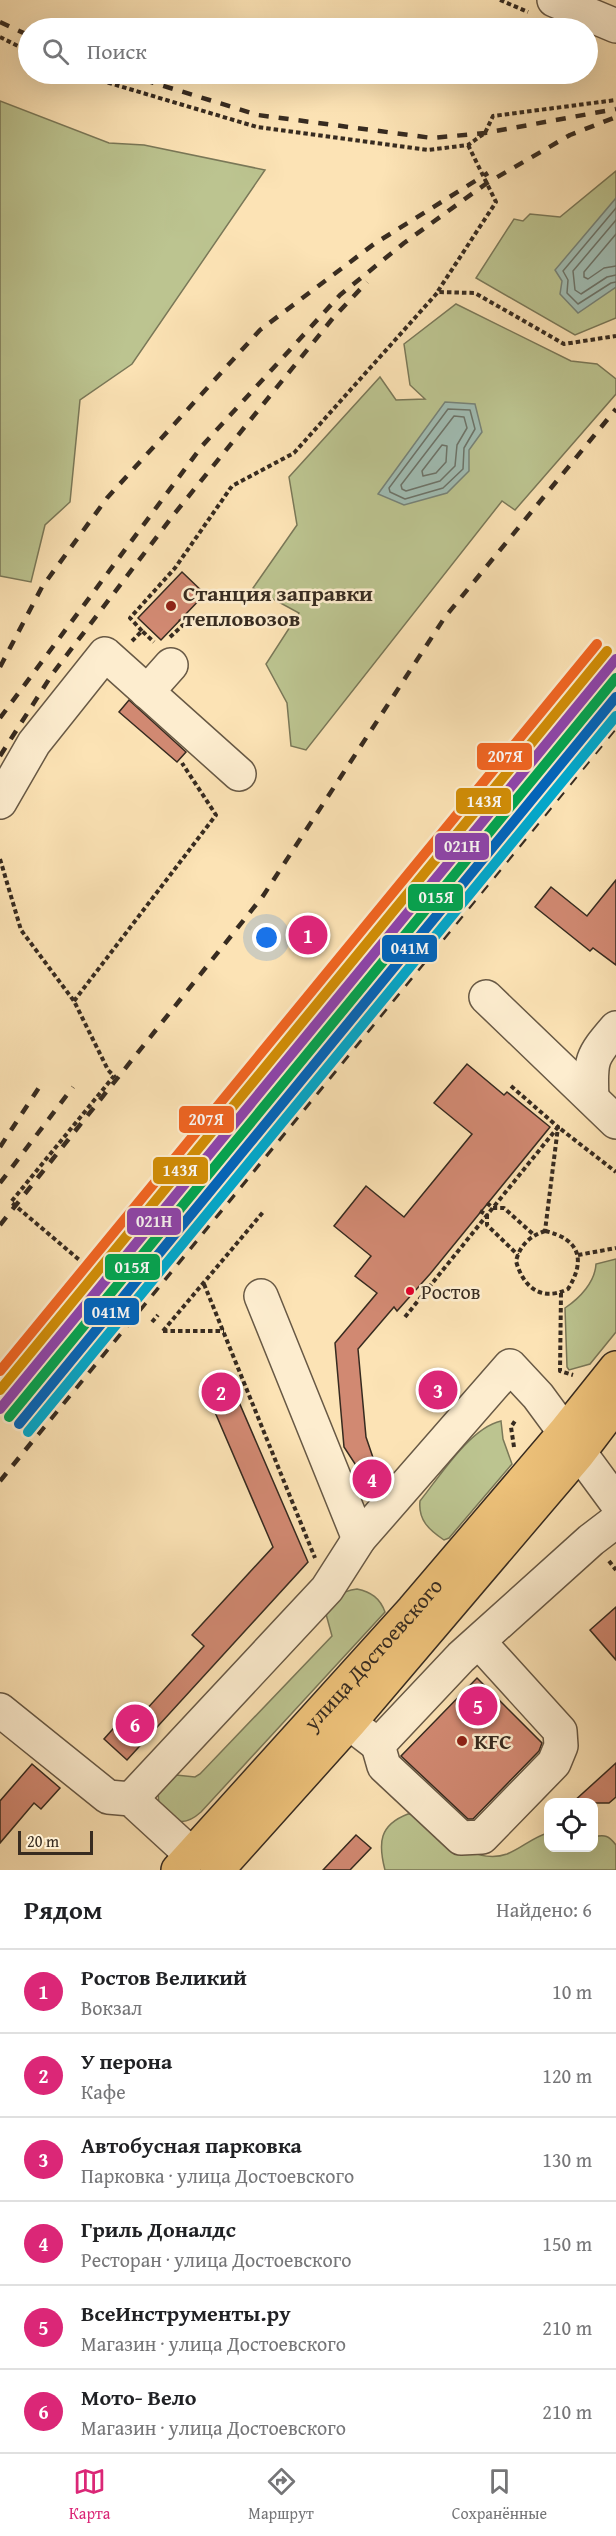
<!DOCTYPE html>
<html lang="ru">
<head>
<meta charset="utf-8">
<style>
	:root { --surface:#fff; --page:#f6f6f6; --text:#202124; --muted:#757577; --line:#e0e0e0; --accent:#db2777 }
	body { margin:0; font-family:"Gentium Book Plus",serif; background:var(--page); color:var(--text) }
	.controls { position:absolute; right:18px; bottom:18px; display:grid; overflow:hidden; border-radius:12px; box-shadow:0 6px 24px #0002 }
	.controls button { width:54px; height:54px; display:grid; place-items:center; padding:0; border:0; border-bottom:2px solid var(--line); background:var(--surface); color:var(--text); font:30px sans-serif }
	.scale { position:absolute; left:18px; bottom:15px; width:75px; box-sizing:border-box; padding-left:6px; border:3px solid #372b20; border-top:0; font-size:16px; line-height:21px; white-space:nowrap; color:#372b20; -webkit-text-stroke:4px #fdedcf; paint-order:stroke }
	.you { position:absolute; left:267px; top:938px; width:21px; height:21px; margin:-15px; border:4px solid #fff; border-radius:50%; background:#1a73e8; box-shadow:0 0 0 9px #1a73e833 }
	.badge { display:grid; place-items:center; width:39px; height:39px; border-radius:50%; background:var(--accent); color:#fff; font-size:20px; font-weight:700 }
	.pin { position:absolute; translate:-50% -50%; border:3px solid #fff; box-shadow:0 2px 6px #0006 }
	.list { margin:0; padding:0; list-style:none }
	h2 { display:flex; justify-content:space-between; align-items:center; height:78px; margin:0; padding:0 24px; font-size:26px }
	h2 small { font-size:20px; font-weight:400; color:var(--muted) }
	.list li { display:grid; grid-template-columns:39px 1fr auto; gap:18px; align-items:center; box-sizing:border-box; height:84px; padding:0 24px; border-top:2px solid var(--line) }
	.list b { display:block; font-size:22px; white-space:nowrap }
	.list p { margin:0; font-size:20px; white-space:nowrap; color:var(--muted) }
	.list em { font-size:20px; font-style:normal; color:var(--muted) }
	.icon { flex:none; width:33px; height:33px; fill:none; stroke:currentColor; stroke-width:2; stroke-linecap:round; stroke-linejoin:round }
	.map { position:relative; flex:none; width:616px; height:1870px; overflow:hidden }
	.search { position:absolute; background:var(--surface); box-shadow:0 6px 24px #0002; left:18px; right:18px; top:18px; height:66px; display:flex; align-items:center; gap:15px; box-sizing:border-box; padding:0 21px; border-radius:33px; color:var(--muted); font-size:22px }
	.sheet { height:582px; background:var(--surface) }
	nav { display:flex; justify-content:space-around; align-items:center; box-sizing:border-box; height:84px; border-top:2px solid var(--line); background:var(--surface); font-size:16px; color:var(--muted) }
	nav a { display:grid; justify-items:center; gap:3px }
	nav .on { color:var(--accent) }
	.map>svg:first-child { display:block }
	.green { fill:#bcc490; stroke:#7a7858; stroke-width:1.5 }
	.water { fill:#a0bdb4; stroke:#768379; stroke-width:1.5 }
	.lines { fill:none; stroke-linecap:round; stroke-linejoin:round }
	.shore { stroke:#6c746a; stroke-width:1.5 }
	.building { fill:#d18972; stroke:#372b20; stroke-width:1.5 }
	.minor-casing { stroke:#685945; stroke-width:36 }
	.highway-casing { stroke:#372b20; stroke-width:36 }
	.path { stroke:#372b20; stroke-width:4; stroke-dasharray:4.5 3; stroke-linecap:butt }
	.minor { stroke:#fdedcf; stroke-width:33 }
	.highway { stroke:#eec27a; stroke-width:33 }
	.rail { stroke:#372b20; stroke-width:4.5; stroke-dasharray:10 10; stroke-linecap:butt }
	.rail-1-casing { stroke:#fdedcf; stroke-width:15 }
	.rail-2-casing { stroke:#fdedcf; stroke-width:15 }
	.rail-3-casing { stroke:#fdedcf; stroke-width:15 }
	.rail-4-casing { stroke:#fdedcf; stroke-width:15 }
	.rail-5-casing { stroke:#fdedcf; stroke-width:15 }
	.rail-6-casing { stroke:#fdedcf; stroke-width:15 }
	.rail-1 { stroke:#8e44ad; stroke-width:10 }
	.rail-2 { stroke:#00a651; stroke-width:10 }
	.rail-3 { stroke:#d18d06; stroke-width:10 }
	.rail-4 { stroke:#0065bd; stroke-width:10 }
	.rail-5 { stroke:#f26522; stroke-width:10 }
	.rail-6 { stroke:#00a9ce; stroke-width:10 }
	.poi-dot { fill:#8f2418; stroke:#fdedcf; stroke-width:2 }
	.bus-dot { fill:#e4002b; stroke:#fdedcf; stroke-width:2 }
	.labels { text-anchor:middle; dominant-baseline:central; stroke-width:5; stroke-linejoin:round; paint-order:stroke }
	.bus-label { font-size:20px; fill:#372b20; stroke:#fdedcf; text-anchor:start }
	.poi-label { font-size:22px; font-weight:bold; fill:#372b20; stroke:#fdedcf; text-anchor:start }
	.street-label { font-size:22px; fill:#372b20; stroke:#fdedcf }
	.line-badge { stroke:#fdedcf; stroke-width:2 }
	.badge-label { font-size:16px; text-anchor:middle; font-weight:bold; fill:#fff }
</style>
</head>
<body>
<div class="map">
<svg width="616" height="1870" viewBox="0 0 616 1870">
	<rect width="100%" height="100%" fill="#fce3b5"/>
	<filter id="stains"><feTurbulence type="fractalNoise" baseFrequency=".00333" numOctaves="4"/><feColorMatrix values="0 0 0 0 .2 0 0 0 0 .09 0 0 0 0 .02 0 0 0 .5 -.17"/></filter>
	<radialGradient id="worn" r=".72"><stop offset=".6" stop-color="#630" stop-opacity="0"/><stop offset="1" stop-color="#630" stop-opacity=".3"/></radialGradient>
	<g class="green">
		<polygon points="0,101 109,143 144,145 265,170 132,364 80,400 70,502 45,525 31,582 0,576"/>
		<polygon points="616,171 616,318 575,335 476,278 514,219 523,221 530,214 560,217"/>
		<polygon points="456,304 571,361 597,364 616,379 616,394 515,510 502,501 306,750 291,746 287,703 266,664 299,613 253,588 297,525 289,477 380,377 396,400 425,399 410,385 404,344"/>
		<path d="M616 1259V1332L590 1364 569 1370 567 1367 565 1308C580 1298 595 1282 596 1264Z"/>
		<path d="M501 1421 503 1439 512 1464 449 1538 444 1540C429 1530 418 1520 420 1501 440 1476 470 1428 501 1421Z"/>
		<path d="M357 1589C371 1592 380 1598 385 1612L201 1812C183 1828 174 1822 159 1807L158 1790 176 1775 195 1777 200 1774 332 1636 326 1614C333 1599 340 1591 357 1589Z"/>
		<path d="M408 1814H415C441 1832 473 1866 507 1854 522 1848 533 1837 548 1833V1848H594V1837C605 1834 609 1836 616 1845V1870H385C378 1843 379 1825 408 1814Z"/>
	</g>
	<g class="water">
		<polygon points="616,198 616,287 578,313 560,294 562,281 555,270"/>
		<polygon points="445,402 475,404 482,432 469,450 469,471 447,493 404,505 378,494"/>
	</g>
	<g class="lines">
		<g class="shore">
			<polyline points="616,208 563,271 568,280 567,293 578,304 611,283 616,282"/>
			<polyline points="616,220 573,271 575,290 581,294 607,277 616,275"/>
			<polyline points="616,234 584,272 584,277 588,279 604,268 616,266"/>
			<polygon points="448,409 470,410 475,429 464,448 463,469 443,488 405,499 390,492 389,488"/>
			<polygon points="454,416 464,417 467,428 457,445 455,466 440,481 406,491 402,489 401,485"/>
			<polygon points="442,445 447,446 446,462 436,473 423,476 422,471"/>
		</g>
	</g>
	<g class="building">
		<polygon points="182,572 205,594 161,640 138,618"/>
		<polygon points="129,700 186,752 177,762 119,712"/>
		<polygon points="616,880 616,965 593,948 590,951 535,907 551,887 587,916"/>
		<polygon points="467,1064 504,1095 507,1092 550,1127 430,1274 397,1311 394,1307 358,1349 366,1437 382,1484 374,1493 344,1447 335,1343 377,1293 355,1276 371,1256 334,1226 366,1186 404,1217 472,1134 434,1103"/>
		<polygon points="226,1372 308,1562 127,1760 104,1739 136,1703 145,1711 204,1646 192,1635 273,1547 202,1382"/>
		<polygon points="616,1607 616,1660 590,1630"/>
		<polygon points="477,1678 542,1743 539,1751 473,1819 468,1819 401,1756"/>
		<polygon points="616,1763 616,1797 609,1803 572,1803"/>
		<polygon points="32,1764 60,1788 41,1809 34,1803 0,1843 0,1801"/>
		<polygon points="356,1835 371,1848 350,1870 323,1870"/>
	</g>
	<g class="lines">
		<g class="minor-casing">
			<g id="minor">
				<polyline points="554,0 616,26"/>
				<polyline points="147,692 171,665"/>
				<polyline points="0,802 34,743 105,654 239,774"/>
				<polyline points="486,997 616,1122"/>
				<path d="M592 1098C590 1060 591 1057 616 1028"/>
				<polyline points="261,1296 359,1539"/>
				<polyline points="0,1710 108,1797 131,1799 192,1855"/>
				<polyline points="361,1732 378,1745 461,1657 591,1540 616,1521"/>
				<polyline points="378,1745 384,1766 461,1838 482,1837 554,1763 561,1746 560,1731 479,1642"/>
				<polyline points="131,1799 327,1589 359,1539 510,1366 538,1396 616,1502"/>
			</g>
		</g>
		<g class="highway-casing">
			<g id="highway">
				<path id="s1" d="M178 1870 413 1610 564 1433 616 1368"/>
				<polyline points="217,1870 349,1723 578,1454 616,1404"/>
			</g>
		</g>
		<g class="path">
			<polyline points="500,0 528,12"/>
			<polyline points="0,37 28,51"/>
			<polyline points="79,74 257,127 428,150 468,145 485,133 493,116 616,100"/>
			<polyline points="438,291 496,202 468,145"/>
			<polyline points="142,631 130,618 175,568 232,486 294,453 438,292 475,293 564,344 616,336"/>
			<polyline points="170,637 183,625 180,619"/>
			<polyline points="132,641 142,631 154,642"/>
			<polyline points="0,859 21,930 74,1001 108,1070 114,1076 11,1202 116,1291 154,1244"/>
			<polyline points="74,1001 216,815 182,763"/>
			<polyline points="511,1086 558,1127 545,1231"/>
			<polyline points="487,1203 493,1208 504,1208 534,1235"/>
			<polyline points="480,1211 487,1215 487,1225 518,1255"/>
			<path d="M545 1231C580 1239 586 1260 568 1289 541 1302 523 1287 516 1261 520 1245 530 1236 545 1231Z"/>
			<polyline points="578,1255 616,1248"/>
			<polyline points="204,1284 315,1558"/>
			<polyline points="561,1293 560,1371 573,1375"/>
			<polyline points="405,1317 558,1127 616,1172"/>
			<polyline points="152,1322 158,1315"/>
			<polyline points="163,1331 264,1211"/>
			<polyline points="163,1331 224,1331"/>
			<polyline points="514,1447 511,1427 515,1421"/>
			<polyline points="609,1561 616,1570"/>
		</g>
		<use href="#minor" class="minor"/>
		<use href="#highway" class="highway"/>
		<g class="rail">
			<polyline points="0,22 28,35"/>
			<polyline points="125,74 258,115 432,138 485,133 616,109"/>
			<polyline points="0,667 42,587 107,498 260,330 374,244 488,173"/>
			<polyline points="0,718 202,446 340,295 404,243 487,183 570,135 616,117"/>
			<polyline points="0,756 53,673 175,513 333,318 367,282"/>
			<polyline points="0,1147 40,1086"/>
			<polyline points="0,1183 73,1087"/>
			<polyline points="0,1225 263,896 445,617 616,409"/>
			<polyline points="0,1481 616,727"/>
		</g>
		<g class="rail-1-casing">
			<polyline id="rail-1" points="0,1409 616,659"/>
		</g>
		<g class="rail-2-casing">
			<polyline id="rail-2" points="9,1417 616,678"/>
		</g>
		<g class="rail-3-casing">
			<polyline id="rail-3" points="0,1390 607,651"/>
		</g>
		<g class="rail-4-casing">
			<polyline id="rail-4" points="19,1424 616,697"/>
		</g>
		<g class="rail-5-casing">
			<polyline id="rail-5" points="0,1371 597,644"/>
		</g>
		<g class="rail-6-casing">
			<polyline id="rail-6" points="28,1432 616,716"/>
		</g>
		<use href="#rail-1" class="rail-1"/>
		<use href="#rail-2" class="rail-2"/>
		<use href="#rail-3" class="rail-3"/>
		<use href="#rail-4" class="rail-4"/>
		<use href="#rail-5" class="rail-5"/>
		<use href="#rail-6" class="rail-6"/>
	</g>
	<g class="poi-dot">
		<circle cx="171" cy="606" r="6"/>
		<circle cx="462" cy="1741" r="6"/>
	</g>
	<circle class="bus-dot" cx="410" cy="1291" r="5"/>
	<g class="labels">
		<g class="bus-label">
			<text x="421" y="1291">Ростов</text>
		</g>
		<g class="poi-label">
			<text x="183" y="593">Станция заправки<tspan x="183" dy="25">тепловозов</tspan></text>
			<text x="474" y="1741">KFC</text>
		</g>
		<g class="street-label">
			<text stroke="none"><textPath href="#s1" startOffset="291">улица Достоевского</textPath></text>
		</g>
	</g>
	<g class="line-badge">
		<rect x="476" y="742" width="57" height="29" rx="6" fill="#f26522"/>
		<rect x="455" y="787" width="57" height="28" rx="6" fill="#d18d06"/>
		<rect x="434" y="832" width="56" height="29" rx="6" fill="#8e44ad"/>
		<rect x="407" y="883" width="57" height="29" rx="6" fill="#00a651"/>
		<rect x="381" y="934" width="57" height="29" rx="6" fill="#0065bd"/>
		<rect x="178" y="1105" width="57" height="29" rx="6" fill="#f26522"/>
		<rect x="152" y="1156" width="57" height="29" rx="6" fill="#d18d06"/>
		<rect x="126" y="1207" width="56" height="29" rx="6" fill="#8e44ad"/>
		<rect x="104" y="1253" width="57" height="28" rx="6" fill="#00a651"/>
		<rect x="83" y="1297" width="57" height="29" rx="6" fill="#0065bd"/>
	</g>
	<g class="badge-label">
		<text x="505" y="762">207Я</text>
		<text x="484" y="807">143Я</text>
		<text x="462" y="852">021Н</text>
		<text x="436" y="903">015Я</text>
		<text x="410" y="954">041М</text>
		<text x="206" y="1125">207Я</text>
		<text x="180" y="1176">143Я</text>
		<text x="154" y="1227">021Н</text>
		<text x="132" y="1273">015Я</text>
		<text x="111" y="1318">041М</text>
	</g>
	<rect width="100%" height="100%" filter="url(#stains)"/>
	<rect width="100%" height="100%" fill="url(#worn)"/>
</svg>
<div class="controls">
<button><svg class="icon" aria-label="locate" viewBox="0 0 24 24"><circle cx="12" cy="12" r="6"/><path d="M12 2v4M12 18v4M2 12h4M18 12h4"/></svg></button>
</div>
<div class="scale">20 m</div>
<div class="you"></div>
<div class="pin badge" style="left:308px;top:935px">1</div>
<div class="pin badge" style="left:221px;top:1392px">2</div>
<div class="pin badge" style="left:438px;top:1390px">3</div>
<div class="pin badge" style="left:372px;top:1479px">4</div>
<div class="pin badge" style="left:478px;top:1706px">5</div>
<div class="pin badge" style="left:135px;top:1724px">6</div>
<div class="search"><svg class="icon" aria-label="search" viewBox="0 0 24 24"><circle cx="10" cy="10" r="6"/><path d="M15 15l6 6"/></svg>Поиск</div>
</div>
<section class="sheet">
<h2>Рядом<small>Найдено: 6</small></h2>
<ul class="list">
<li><span class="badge">1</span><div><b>Ростов Великий</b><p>Вокзал</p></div><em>10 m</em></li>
<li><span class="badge">2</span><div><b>У перона</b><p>Кафе</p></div><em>120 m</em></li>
<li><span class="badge">3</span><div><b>Автобусная парковка</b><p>Парковка · улица Достоевского</p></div><em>130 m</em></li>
<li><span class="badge">4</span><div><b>Гриль Доналдс</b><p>Ресторан · улица Достоевского</p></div><em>150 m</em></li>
<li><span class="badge">5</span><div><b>ВсеИнструменты.ру</b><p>Магазин · улица Достоевского</p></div><em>210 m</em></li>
<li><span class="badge">6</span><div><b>Мото- Вело</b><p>Магазин · улица Достоевского</p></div><em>210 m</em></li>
</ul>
</section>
<nav>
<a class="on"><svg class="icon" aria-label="map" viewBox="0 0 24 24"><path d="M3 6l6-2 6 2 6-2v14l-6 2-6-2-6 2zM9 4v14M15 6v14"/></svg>Карта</a>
<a><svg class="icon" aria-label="directions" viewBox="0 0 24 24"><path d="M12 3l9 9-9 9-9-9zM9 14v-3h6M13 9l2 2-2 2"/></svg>Маршрут</a>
<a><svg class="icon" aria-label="saved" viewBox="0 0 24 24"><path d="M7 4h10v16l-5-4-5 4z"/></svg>Сохранённые</a>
</nav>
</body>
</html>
